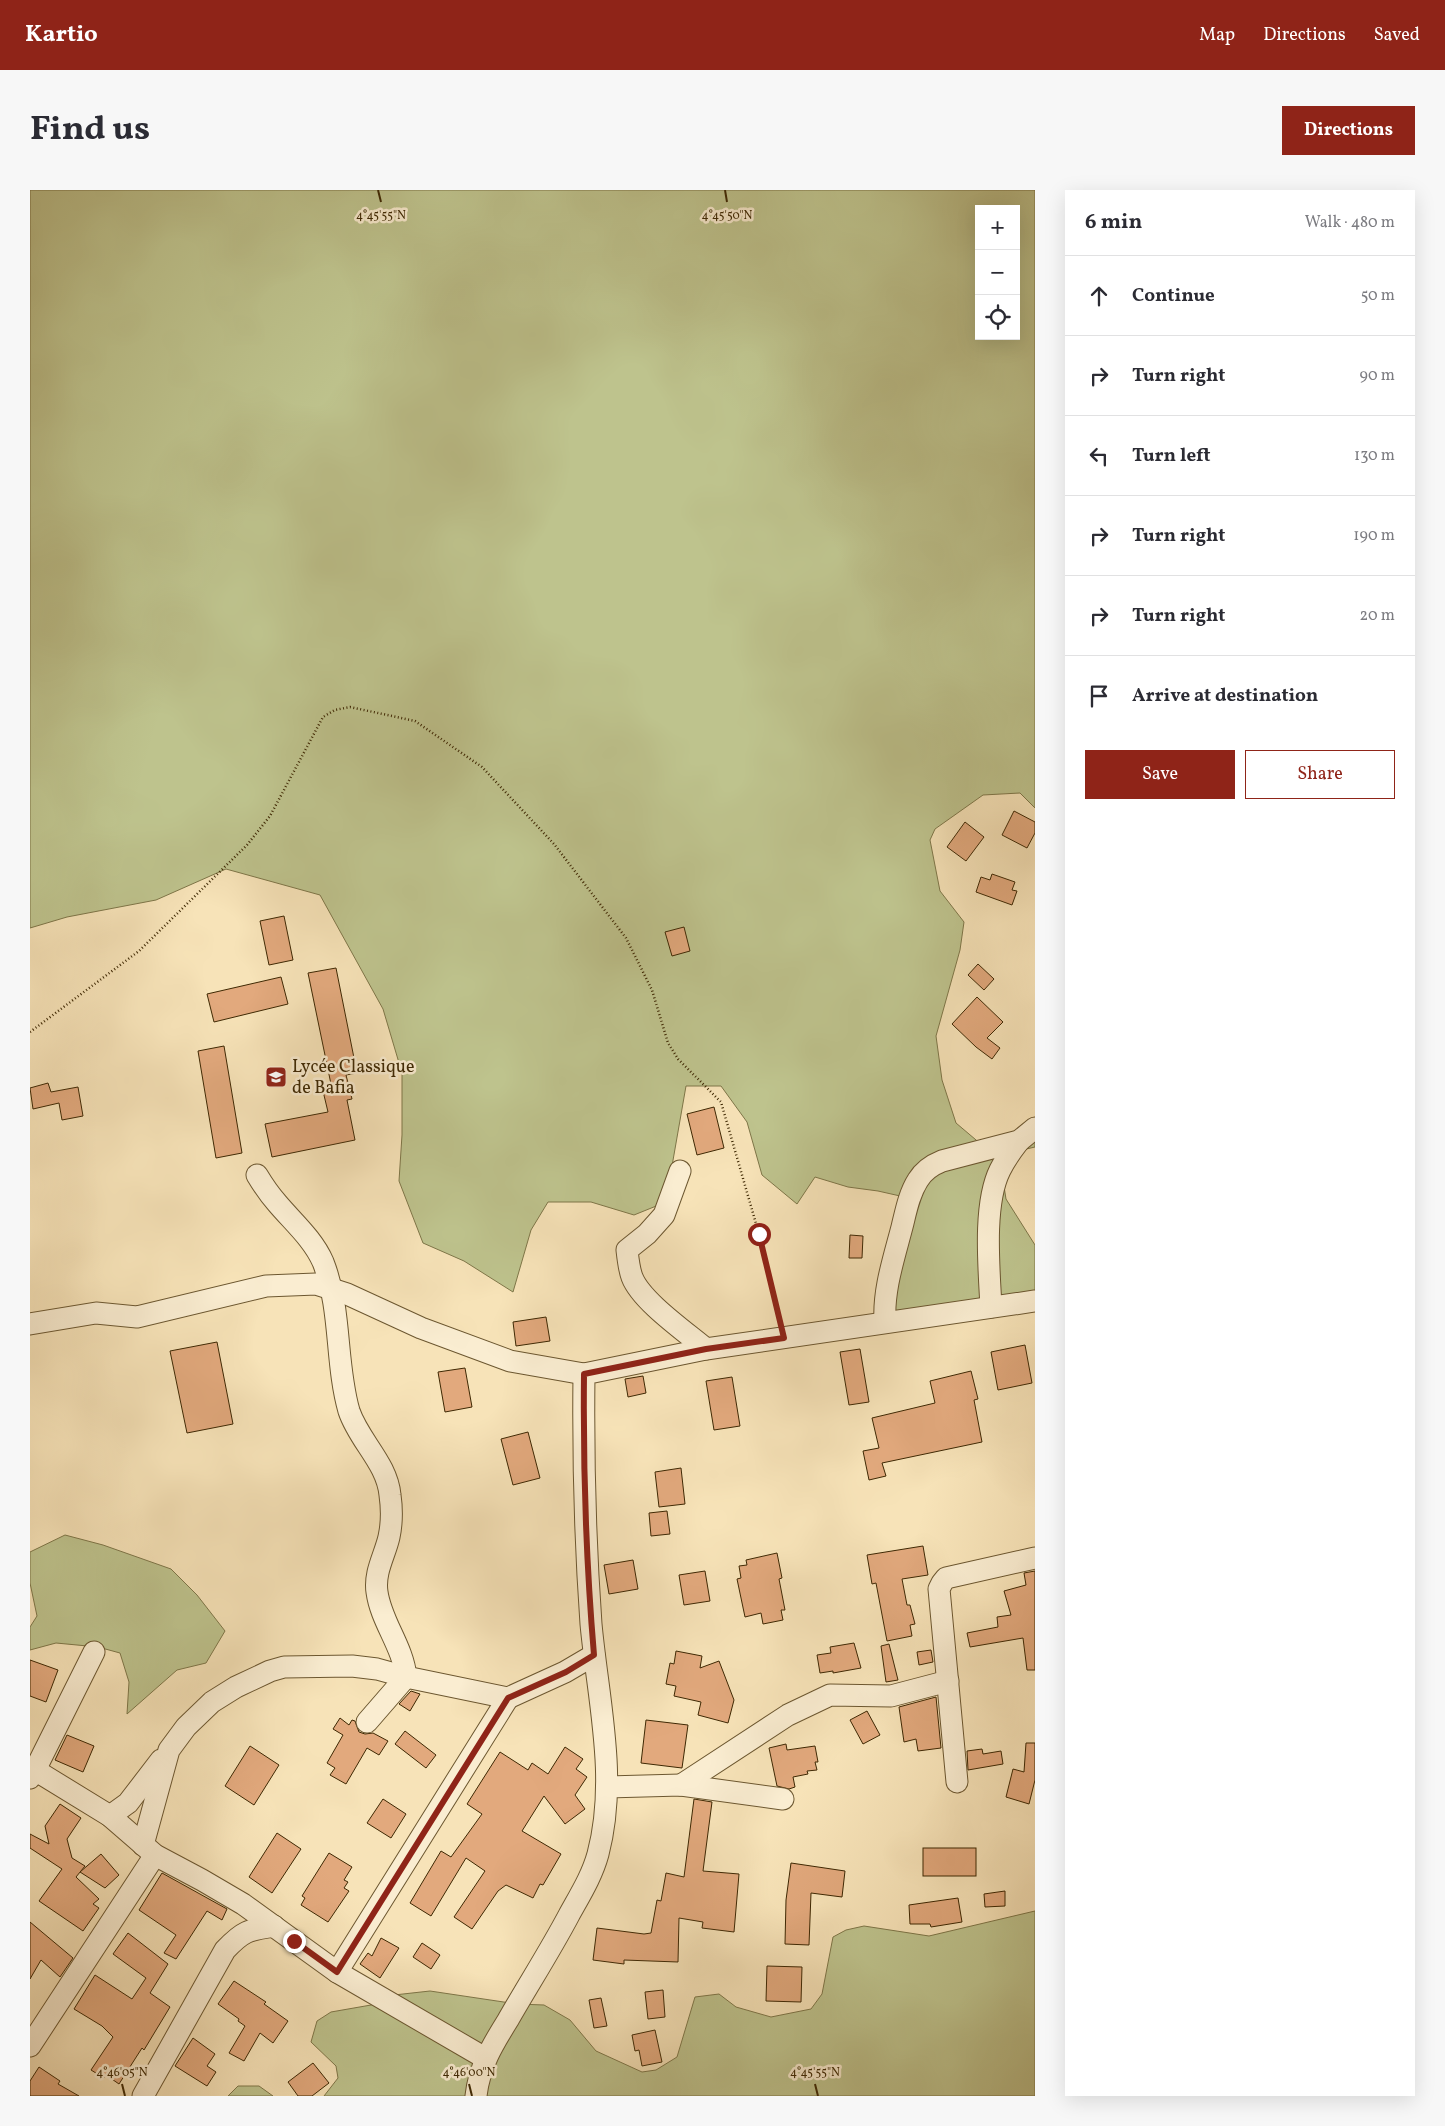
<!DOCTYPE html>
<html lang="en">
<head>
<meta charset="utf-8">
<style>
	:root { --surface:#fff; --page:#f7f7f7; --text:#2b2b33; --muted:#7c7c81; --line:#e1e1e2; --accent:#8f2418 }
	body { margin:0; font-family:Vollkorn,serif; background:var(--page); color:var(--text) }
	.controls { position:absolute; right:15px; top:15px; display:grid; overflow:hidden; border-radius:0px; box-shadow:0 5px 20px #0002 }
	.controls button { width:45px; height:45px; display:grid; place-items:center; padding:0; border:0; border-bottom:1px solid var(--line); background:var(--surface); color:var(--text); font:25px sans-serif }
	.stop { position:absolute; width:15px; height:15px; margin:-11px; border:4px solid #8f2418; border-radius:50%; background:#fff }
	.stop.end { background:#8f2418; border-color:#fff; box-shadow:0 1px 5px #0008 }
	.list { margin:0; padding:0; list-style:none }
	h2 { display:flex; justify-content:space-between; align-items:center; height:65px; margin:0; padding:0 20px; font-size:21px }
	h2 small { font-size:16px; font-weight:400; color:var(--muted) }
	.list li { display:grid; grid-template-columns:32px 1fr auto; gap:15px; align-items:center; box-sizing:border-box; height:80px; padding:0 20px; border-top:1px solid var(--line) }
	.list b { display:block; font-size:19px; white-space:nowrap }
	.list em { font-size:16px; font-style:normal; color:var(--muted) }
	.actions { display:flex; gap:10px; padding:15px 20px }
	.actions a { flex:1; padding:11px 0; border:1px solid var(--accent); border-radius:0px; text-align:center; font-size:18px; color:var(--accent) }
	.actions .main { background:var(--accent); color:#fff }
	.icon { flex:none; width:28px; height:28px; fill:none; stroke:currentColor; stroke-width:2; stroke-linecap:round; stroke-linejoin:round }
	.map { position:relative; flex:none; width:1005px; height:1906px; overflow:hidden; border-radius:0px }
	header { display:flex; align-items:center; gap:30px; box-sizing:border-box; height:70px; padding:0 25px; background:var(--accent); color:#fff }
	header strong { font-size:24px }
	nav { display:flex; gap:28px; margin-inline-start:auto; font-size:18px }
	.intro { display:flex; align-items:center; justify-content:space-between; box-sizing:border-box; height:120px; padding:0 30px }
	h1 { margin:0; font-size:35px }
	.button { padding:12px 22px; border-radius:0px; background:var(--accent); color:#fff; font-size:18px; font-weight:700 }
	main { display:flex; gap:30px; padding:0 30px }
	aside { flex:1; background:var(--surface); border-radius:0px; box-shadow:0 5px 20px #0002 }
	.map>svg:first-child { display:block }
	.green { fill:#bec38d; stroke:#7e7648; fill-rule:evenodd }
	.building { fill:#e2a97d; stroke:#3e2803 }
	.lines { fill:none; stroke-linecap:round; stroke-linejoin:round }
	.minor-casing { stroke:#6c5730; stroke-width:23 }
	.path { stroke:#3e2803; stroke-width:2.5; stroke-dasharray:1 2.5; stroke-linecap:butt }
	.minor { stroke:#faedd1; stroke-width:21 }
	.route { stroke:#8f2418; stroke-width:6 }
	.ticks { fill:none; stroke:#3e2803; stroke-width:2 }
	.labels { text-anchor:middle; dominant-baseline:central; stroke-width:5; stroke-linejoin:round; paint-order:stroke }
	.poi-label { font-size:18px; fill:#3e2803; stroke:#faedd1; text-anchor:start }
	.ticks-label { font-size:12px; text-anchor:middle; fill:#3e2803; stroke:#faedd1; stroke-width:5; stroke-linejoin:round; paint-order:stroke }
</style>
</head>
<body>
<header>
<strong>Kartio</strong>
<nav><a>Map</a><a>Directions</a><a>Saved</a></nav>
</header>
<div class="intro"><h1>Find us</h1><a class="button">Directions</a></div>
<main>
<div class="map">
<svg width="1005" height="1906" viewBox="0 0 1005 1906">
	<rect width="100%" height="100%" fill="#f7e3b8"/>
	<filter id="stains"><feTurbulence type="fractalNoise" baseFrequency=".004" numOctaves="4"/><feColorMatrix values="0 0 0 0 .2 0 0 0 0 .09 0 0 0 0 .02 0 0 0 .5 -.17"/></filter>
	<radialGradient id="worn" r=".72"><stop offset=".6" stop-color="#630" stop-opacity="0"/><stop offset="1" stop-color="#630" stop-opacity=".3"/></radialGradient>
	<g class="green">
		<path d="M0 0H1005V618L990 603 953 605 905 639 900 650 910 701 934 732 930 760 906 846 912 890 926 933 952 955 1005 933V957L979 963 973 990 976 1009 1005 1055V1115L853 1134 879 1008 848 1001 818 997 785 987 767 1014 732 985 717 932 691 896H656L642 976 651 1006 604 1025 561 1012H518L501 1040 483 1102 434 1071 393 1053 369 991 372 945V883L353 819 290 705 196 679 126 710 37 727 0 738ZM949 19H986V146H949Z"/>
		<polygon points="35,1345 73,1355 141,1379 167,1405 195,1441 176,1473 147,1480 97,1524 99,1492 90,1463 68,1457 26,1453 0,1460 0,1437 7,1426 0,1393 0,1362"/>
		<polygon points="1005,1721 1005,1906 294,1906 308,1888 306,1876 281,1852 287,1831 301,1822 341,1815 364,1805 400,1801 487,1814 514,1815 540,1830 566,1861 612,1882 626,1880 647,1867 665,1807 689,1804 706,1817 741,1827 781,1819 792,1804 803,1747 816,1740 834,1736 899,1746"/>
		<polygon points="208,1896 229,1896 243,1906 198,1906"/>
	</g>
	<g class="building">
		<polygon points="984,621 1005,632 1005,643 997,658 972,645"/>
		<polygon points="935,632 954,647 936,671 917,657"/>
		<polygon points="962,684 985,692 982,700 987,701 982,715 946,702 951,687 960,690"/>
		<polygon points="254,726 263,770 239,775 230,731"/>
		<polygon points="654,737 660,761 642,766 635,742"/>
		<polygon points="948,774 964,789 954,800 938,785"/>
		<polygon points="306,778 327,883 316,885 322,909 317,910 325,950 242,967 235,934 298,922 293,901 302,899 278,783"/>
		<polygon points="251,787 258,814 184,832 177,804"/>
		<polygon points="947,807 973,832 957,848 970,858 962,869 946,857 922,834"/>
		<polygon points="194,856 212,963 186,968 168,861"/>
		<polygon points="18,893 21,902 48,897 53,926 32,930 29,913 3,919 0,898"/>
		<polygon points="684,917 694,958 667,965 657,924"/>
		<polygon points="820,1045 833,1046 832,1068 819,1068"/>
		<polygon points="516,1127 520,1151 486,1156 483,1132"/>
		<polygon points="187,1152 203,1234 157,1243 140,1161"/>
		<polygon points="995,1155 1002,1193 968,1200 961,1162"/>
		<polygon points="830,1159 839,1212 819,1215 810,1162"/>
		<polygon points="435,1178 442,1217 415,1222 408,1182"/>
		<polygon points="941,1181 948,1209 944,1210 952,1252 852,1273 856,1286 839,1290 833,1261 849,1258 842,1228 905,1213 900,1191"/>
		<polygon points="613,1186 616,1203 598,1207 595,1189"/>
		<polygon points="702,1187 710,1236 684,1240 676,1191"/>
		<polygon points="498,1242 510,1288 483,1295 471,1249"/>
		<polygon points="651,1278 655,1314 629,1317 625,1282"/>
		<polygon points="637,1321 640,1344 621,1346 619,1323"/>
		<polygon points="893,1356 898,1385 872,1389 877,1415 880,1415 885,1434 880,1435 882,1446 857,1451 846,1393 842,1394 837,1365"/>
		<polygon points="747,1363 752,1388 749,1389 755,1420 751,1420 753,1430 733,1434 731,1423 715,1427 707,1389 711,1388 709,1376 717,1375 716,1370"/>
		<polygon points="603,1370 608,1399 579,1404 574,1375"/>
		<polygon points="675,1381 680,1411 654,1415 649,1385"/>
		<polygon points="1005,1381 1005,1480 997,1480 993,1448 940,1457 937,1443 968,1437 967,1427 981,1425 974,1401 996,1395 994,1383"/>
		<polygon points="824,1453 831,1478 803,1483 803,1481 790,1483 787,1465 801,1463 800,1457"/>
		<polygon points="859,1454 868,1490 856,1492 851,1456"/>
		<polygon points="901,1460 903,1472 889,1475 887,1462"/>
		<polygon points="646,1461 672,1466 670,1478 689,1471 704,1510 698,1533 668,1525 671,1512 644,1506 646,1496 636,1494 640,1473 644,1474"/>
		<polygon points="0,1470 28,1480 16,1512 0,1506"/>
		<polygon points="381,1501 390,1504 380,1521 369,1514"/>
		<polygon points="906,1507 911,1558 888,1561 886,1549 874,1552 869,1517"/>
		<polygon points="837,1521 850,1545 833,1554 820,1530"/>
		<polygon points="310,1528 319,1535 322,1530 325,1531 329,1542 335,1544 343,1543 358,1551 349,1565 337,1558 316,1594 300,1585 305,1578 297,1573 313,1545 303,1539"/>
		<polygon points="616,1530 658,1535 652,1578 611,1573"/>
		<polygon points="375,1541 406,1565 396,1578 365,1554"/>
		<polygon points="37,1545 64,1556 53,1582 25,1570"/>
		<polygon points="996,1553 1005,1553 1005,1590 999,1614 976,1607 983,1579 994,1582"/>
		<polygon points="756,1554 757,1560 785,1556 788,1572 785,1572 787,1580 777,1581 778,1584 763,1587 765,1597 759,1599 747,1596 739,1558"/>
		<polygon points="220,1556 249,1575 224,1615 195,1596"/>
		<polygon points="535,1557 553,1569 546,1579 557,1587 545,1605 555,1619 535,1634 514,1606 492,1641 531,1664 513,1695 510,1694 503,1708 476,1695 468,1701 442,1739 424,1727 455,1681 436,1668 401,1726 380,1713 411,1661 421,1667 452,1624 437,1614 470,1562 498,1580 502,1573 518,1584"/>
		<polygon points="952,1559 953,1564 971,1561 973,1574 938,1580 937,1561"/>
		<polygon points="353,1609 376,1624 361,1648 337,1633"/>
		<polygon points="664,1609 682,1612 673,1681 709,1684 704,1742 672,1738 673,1732 649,1728 648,1772 594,1770 594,1774 563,1770 567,1738 614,1744 621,1743 627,1710 631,1711 636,1683 654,1687"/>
		<polygon points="30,1614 51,1628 37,1649 42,1668 55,1676 46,1687 69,1709 63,1714 69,1718 53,1741 9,1711 32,1679 0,1658 0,1644 19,1654 15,1636"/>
		<polygon points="247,1643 271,1659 242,1703 219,1687"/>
		<rect x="893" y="1658" width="53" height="28"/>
		<polygon points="299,1663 322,1677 314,1690 318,1692 314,1698 319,1701 298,1732 271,1715 275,1708 272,1706"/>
		<polygon points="71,1664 89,1685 75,1698 50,1682"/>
		<polygon points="761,1673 815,1681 812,1707 781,1703 779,1755 755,1754 756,1710"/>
		<polygon points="132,1683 197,1719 192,1730 177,1721 146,1769 134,1763 146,1745 109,1720"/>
		<polygon points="975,1701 975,1716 955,1717 954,1704"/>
		<polygon points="928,1708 932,1732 901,1737 900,1734 880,1734 879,1715"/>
		<polygon points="0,1732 43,1768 30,1787 11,1770 0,1789"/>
		<polygon points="98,1743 138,1774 120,1803 140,1817 114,1860 112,1858 89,1894 76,1885 74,1888 61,1880 83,1847 72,1836 44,1819 65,1785 102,1809 116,1788 83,1764"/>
		<polygon points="351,1748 369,1758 350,1788 330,1774 338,1763 342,1766"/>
		<polygon points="392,1753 410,1765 401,1779 383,1767"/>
		<polygon points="737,1776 772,1777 771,1812 736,1811"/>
		<polygon points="204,1791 236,1812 234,1814 258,1831 243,1853 230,1843 214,1871 199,1863 215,1836 208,1831 209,1829 188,1814"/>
		<polygon points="633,1800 635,1827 618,1829 615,1802"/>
		<polygon points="571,1808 577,1836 564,1838 559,1810"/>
		<polygon points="625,1840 632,1872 612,1876 609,1860 605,1861 602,1845"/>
		<polygon points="163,1848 185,1864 177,1876 186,1882 177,1896 145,1876"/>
		<polygon points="283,1873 299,1893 282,1906 268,1906 258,1892"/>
		<polygon points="9,1877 30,1891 28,1894 49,1906 0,1906 0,1891"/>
	</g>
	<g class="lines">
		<g class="minor-casing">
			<g id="minor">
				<path d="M650 981 634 1025 617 1044 597 1060C598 1069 599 1079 602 1087 611 1111 656 1142 676 1159"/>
				<path d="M227 985C233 995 239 1004 247 1013 263 1032 283 1049 293 1072 312 1120 305 1172 319 1221 329 1251 357 1273 360 1305 362 1319 362 1333 359 1347 355 1365 344 1382 347 1402 351 1432 373 1456 376 1487L337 1532"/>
				<path d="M961 1117C959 1078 953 1014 970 980 975 970 982 960 989 951"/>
				<path d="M855 1132C853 1100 864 1068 872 1037 876 1021 879 1004 888 990 894 980 902 975 912 971L989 951 1005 938"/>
				<polyline points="0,1134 66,1123 107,1127 236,1096 286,1094 317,1104 391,1138 480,1171 554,1184"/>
				<polyline points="5,1580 64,1462"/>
				<polyline points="0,1588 5,1580 80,1626 125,1665 172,1690 213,1714 307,1782 455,1868"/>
				<polyline points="927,1592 909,1399 912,1393 916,1388 1005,1368"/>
				<polyline points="651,1595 758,1525 800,1505 861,1506 918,1491"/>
				<polyline points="577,1597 651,1595 753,1609"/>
				<polyline points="80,1626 98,1613 131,1570"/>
				<polyline points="113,1655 139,1560 156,1537 182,1512 206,1497 240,1481 254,1477 322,1476 347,1479 376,1487 478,1508 535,1482 564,1465"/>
				<polyline points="307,1782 478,1508"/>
				<polyline points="0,1856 125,1665"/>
				<path d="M113 1906 195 1760C213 1741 218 1740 244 1736"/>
				<path d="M446 1906C449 1877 463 1854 478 1830 498 1795 520 1761 539 1725 550 1705 562 1686 568 1664 588 1588 568 1510 561 1434 555 1350 553 1267 554 1184L676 1159 1005 1111"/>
			</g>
		</g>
		<polyline class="path" points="0,842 109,761 217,655 240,626 293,527 305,520 320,517 385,531 452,577 524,654 596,748 622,800 638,853 648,869 691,912 729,1044 750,1131"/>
		<use href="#minor" class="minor"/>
	</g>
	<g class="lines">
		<path class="route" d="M264 1751 307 1782 478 1508 536 1482 564 1465C556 1371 553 1278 554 1184L676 1159 754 1148 729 1044"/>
	</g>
	<path class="ticks" d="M348 0 351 12M695 0 697 12M92 1894 95 1906M439 1894 442 1906M785 1894 788 1906"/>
	<defs>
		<g id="school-square" transform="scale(1.125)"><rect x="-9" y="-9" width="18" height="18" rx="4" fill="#8f2418" stroke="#faedd1"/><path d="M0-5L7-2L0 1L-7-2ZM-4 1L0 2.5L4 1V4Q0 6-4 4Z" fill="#fff"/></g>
	</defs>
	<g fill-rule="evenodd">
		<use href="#school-square" x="246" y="887"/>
	</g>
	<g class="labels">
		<g class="poi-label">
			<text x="262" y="877">Lycée Classique<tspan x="262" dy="21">de Bafia</tspan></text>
		</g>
	</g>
	<g class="ticks-label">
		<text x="351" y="29">4°45'55"N</text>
		<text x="697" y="29">4°45'50"N</text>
		<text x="92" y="1886">4°46'05"N</text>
		<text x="439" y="1886">4°46'00"N</text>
		<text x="785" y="1886">4°45'55"N</text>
	</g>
	<rect width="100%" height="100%" filter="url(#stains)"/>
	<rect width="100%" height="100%" fill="url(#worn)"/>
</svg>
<div class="controls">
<button>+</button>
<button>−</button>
<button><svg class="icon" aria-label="locate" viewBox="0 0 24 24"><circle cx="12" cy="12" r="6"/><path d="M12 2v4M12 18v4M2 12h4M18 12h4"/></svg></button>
</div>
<div class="stop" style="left:729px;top:1044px"></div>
<div class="stop end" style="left:264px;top:1751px"></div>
</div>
<aside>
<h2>6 min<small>Walk · 480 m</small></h2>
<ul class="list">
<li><svg class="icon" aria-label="ahead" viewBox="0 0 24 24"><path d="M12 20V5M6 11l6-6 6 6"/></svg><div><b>Continue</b></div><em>50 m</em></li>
<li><svg class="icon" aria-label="right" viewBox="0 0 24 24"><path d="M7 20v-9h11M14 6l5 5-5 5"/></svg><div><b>Turn right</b></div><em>90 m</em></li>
<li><svg class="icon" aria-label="left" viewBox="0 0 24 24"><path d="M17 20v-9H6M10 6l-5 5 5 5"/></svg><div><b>Turn left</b></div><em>130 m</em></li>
<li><svg class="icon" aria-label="right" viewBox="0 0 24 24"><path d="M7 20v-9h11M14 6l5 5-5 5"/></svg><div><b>Turn right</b></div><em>190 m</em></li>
<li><svg class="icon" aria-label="right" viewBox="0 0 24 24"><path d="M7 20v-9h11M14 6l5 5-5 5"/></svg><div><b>Turn right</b></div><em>20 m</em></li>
<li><svg class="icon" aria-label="arrive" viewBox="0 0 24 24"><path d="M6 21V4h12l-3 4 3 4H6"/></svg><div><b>Arrive at destination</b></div></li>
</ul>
<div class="actions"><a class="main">Save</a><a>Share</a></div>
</aside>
</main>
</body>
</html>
